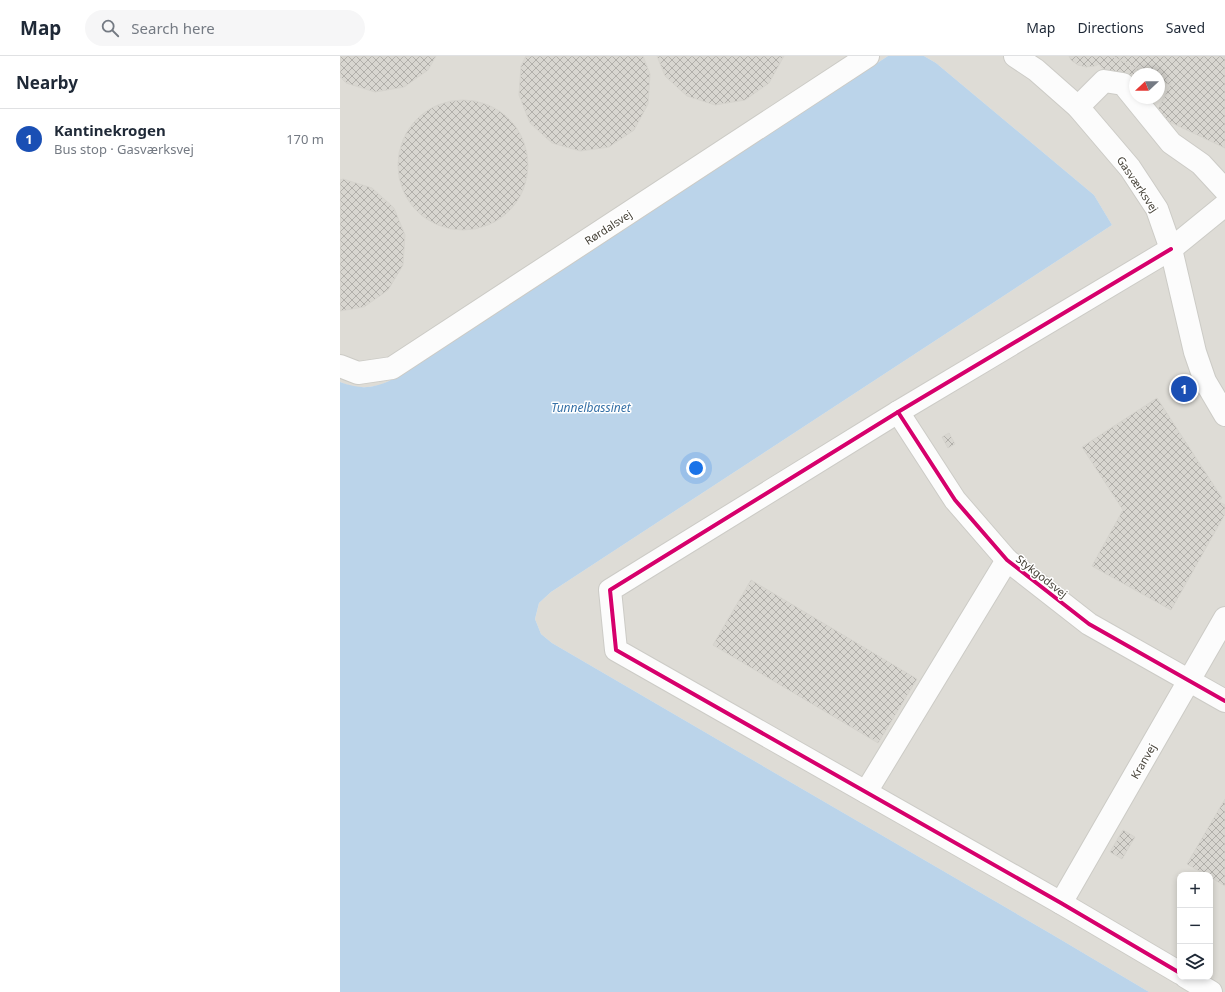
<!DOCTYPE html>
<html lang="en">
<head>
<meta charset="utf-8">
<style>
	:root { --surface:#fff; --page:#f6f6f7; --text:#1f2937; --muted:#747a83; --line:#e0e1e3; --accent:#d93025 }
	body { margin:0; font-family:"Noto Sans",sans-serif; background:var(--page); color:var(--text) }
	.controls { position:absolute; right:12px; bottom:12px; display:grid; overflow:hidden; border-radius:8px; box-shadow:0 2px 6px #0003 }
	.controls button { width:36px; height:36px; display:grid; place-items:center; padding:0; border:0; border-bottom:1px solid var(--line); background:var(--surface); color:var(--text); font:20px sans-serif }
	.compass { position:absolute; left:789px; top:12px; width:36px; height:36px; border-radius:50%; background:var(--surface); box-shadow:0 2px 6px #0003; rotate:248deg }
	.you { position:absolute; left:356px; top:412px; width:14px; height:14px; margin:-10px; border:3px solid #fff; border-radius:50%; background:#1a73e8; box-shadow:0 0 0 6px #1a73e833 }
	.badge { display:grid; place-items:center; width:26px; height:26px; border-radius:50%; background:var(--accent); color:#fff; font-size:13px; font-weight:700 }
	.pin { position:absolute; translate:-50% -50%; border:2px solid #fff; box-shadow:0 1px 4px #0006 }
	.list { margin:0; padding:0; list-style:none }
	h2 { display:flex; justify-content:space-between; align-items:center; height:52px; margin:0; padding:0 16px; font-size:17px }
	h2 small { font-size:13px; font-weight:400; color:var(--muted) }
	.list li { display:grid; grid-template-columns:26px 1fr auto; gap:12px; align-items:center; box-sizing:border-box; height:60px; padding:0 16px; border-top:1px solid var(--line) }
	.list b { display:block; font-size:15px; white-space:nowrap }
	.list p { margin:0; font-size:13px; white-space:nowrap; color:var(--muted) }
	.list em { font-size:13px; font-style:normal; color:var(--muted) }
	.icon { flex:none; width:22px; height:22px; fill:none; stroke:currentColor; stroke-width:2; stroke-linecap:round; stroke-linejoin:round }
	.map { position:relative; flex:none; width:885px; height:936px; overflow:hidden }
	header { display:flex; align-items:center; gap:24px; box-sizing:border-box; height:56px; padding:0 20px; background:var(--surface); border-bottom:1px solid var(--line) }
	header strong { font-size:19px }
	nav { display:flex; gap:22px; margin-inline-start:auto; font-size:14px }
	.search { width:280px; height:36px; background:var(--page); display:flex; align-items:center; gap:10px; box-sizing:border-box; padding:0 14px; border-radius:22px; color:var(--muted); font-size:15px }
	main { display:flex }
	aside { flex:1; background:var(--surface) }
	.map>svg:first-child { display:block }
	.industrial { fill:#dedcd6; fill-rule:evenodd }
	.water { fill:#bbd4ea }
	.building { fill:url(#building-cross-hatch); stroke:#d6d4ce }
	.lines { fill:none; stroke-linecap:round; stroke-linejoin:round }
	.minor-casing { stroke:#cccbc6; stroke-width:24 }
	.minor { stroke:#fcfcfc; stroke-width:22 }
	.cycleway-casing { stroke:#fff; stroke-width:6 }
	.cycleway { stroke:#d6006c; stroke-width:4 }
	.labels { text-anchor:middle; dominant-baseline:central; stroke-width:3; stroke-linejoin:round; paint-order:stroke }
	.street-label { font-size:11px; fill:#433f35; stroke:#fff }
	.water-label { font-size:12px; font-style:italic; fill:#3671a7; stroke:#fff }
</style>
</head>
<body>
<header>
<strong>Map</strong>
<div class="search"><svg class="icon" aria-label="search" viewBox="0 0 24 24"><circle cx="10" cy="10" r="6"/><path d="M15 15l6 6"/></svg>Search here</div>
<nav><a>Map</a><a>Directions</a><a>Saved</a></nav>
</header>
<main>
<aside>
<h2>Nearby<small></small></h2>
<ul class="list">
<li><span class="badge" style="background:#1a4fb4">1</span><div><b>Kantinekrogen</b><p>Bus stop · Gasværksvej</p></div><em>170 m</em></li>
</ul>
</aside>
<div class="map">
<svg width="885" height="936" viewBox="0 0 885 936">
	<defs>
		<pattern id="building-cross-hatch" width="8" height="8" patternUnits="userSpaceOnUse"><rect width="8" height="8" fill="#d8d6d0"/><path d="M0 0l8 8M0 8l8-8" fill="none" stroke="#b1afaa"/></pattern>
	</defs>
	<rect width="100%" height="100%" fill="#eeede8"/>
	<g class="industrial">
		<polygon points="0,0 548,0 49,325 41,329 28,331 13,331 0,326"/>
		<path d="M584 0H885V936H809L713 879 212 587 201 578 195 563 199 547 211 536 772 169 754 139 596 7ZM795 18H819V42H795ZM840 819H870V921H840Z"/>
	</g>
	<path class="water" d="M548 0H584L596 7 754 139 772 169 211 536 199 547 195 563 201 578 212 587 713 879 809 936H0V326C19 333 31 333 49 325Z"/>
	<g class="building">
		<polygon points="0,0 96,0 88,14 64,31 35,36 6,27 0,21"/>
		<polygon points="186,0 303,0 310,18 308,48 294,74 269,91 240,95 212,87 190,67 179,39 181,10"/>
		<polygon points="317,0 444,0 429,27 405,44 375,49 347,40 325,20"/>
		<polygon points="729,0 772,0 808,18 795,18 795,29 762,12 759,8 755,10 746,11 738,9 731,4"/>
		<polygon points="772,0 885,0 885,92 815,59 830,29 819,24 819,18 808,18"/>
		<circle cx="123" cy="109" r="65"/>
		<polygon points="3,123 32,132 54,152 65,179 63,209 48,234 24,251 0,255 0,124"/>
		<polygon points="817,342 882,442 878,445 885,449 885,458 831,554 752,510 783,454 742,391"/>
		<polygon points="609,377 615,388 608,392 602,381"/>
		<polygon points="411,524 577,623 538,687 373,589"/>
		<polygon points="885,743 885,830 870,821 870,819 866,819 847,808"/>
		<polygon points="783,774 795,781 782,803 770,796"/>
	</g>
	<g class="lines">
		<g class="minor-casing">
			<g id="minor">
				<polyline points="675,0 696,14 738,51 790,112 817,153 831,193 855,296 865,325 885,359"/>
				<polyline points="738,51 764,25 783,28 831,87 861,108 885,134"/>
				<polyline points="0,310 18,317 52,312 528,0"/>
				<polyline points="558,356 615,444 667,504 749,568 885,645"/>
				<polyline points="526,736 667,504"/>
				<polyline points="721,847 885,562"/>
				<polyline points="840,917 721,847 276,594 270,534 558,356 831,193 885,149"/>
				<polyline points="846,921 871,936"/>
			</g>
		</g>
		<use href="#minor" class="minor"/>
		<g class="cycleway-casing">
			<g id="cycleway">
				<polyline points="831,193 558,356 270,534 276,594 721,847 840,917"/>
				<polyline points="558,356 615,444 667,504 749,568 885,645"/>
			</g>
		</g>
		<use href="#cycleway" class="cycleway"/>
	</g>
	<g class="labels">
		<g class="street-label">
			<text transform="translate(798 128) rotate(56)">Gasværksvej</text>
			<text transform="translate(268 171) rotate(-33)">Rørdalsvej</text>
			<text transform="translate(702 520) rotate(38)">Stykgodsvej</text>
			<text transform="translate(803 705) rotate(-60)">Kranvej</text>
		</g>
		<g class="water-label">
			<text x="251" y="351">Tunnelbassinet</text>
		</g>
	</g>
</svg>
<div class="controls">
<button>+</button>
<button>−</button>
<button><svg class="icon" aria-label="layers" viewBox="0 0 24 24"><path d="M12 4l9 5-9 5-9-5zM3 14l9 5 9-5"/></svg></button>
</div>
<svg class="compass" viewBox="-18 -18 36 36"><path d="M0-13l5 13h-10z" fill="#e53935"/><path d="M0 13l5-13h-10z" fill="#747a83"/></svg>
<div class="you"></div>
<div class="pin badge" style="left:844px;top:333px;background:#1a4fb4">1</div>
</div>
</main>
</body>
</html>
